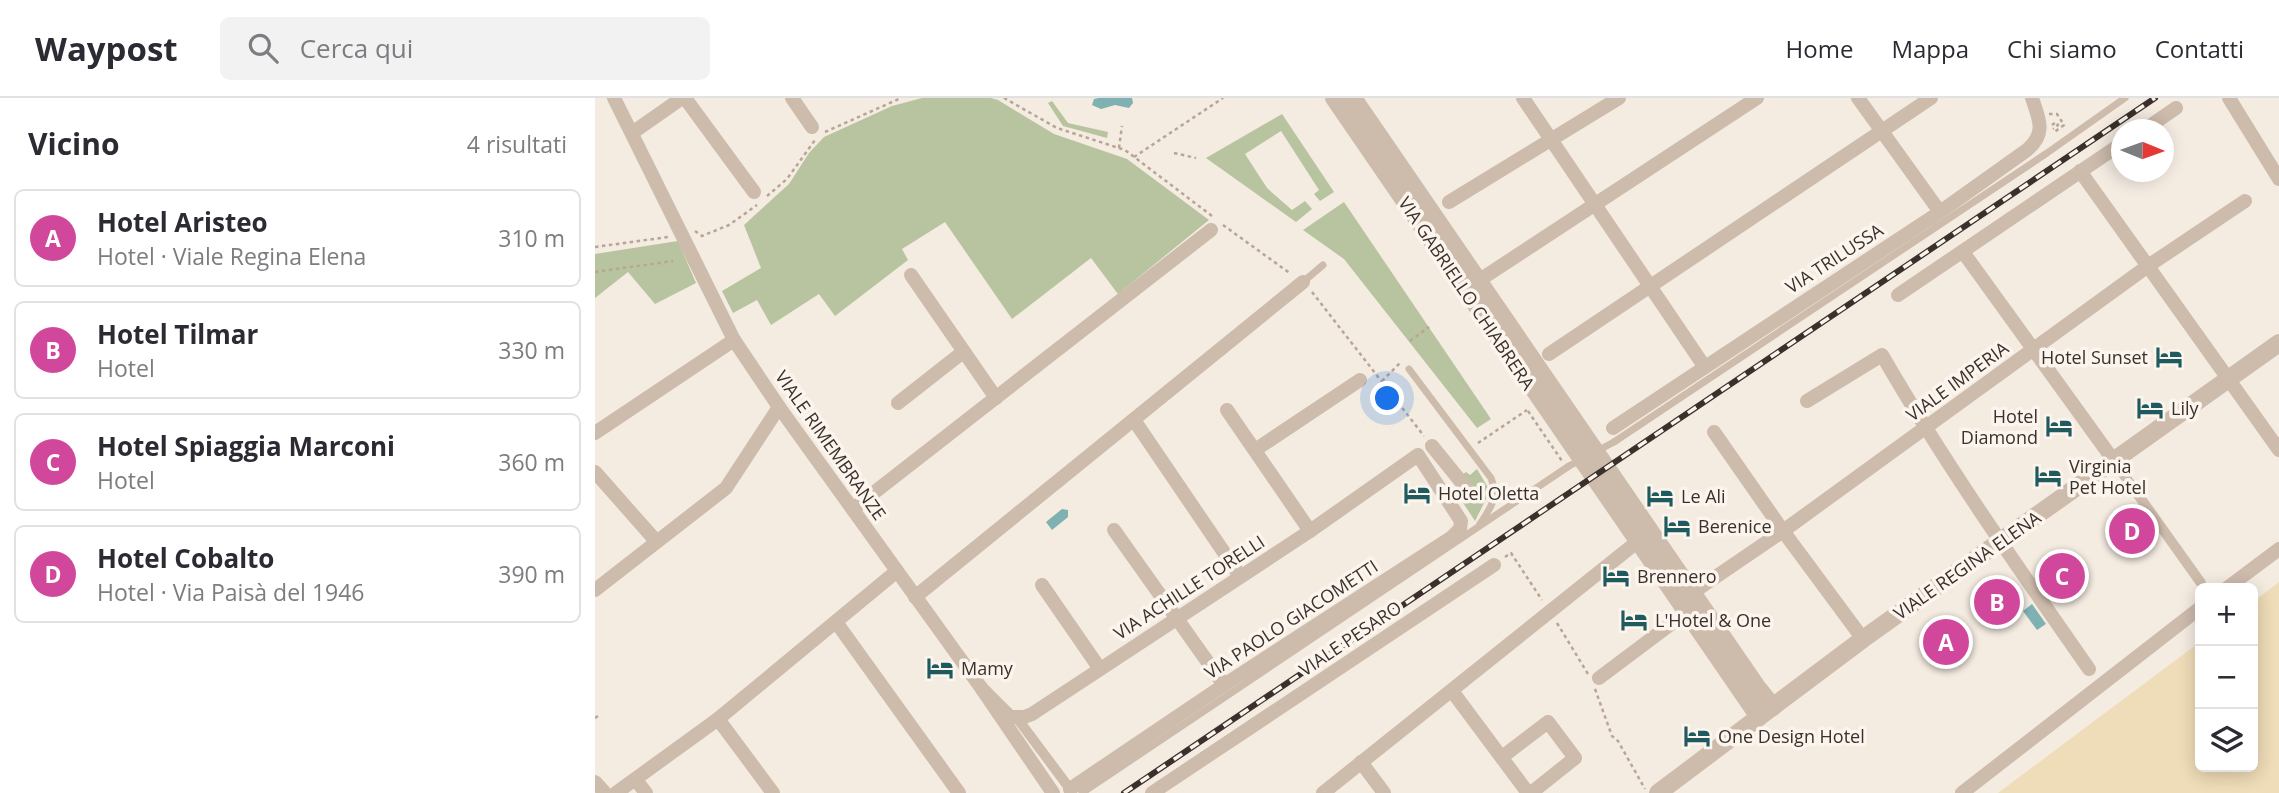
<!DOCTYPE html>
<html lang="it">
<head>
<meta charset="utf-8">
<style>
	:root { --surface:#fff; --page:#f2f2f3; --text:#2b2b33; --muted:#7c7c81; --line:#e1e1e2; --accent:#7c3aed }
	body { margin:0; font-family:"Open Sans",sans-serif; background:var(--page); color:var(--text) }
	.controls { position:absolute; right:21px; bottom:21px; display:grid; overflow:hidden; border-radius:10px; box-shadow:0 4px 18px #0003 }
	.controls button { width:63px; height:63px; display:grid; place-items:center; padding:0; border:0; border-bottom:2px solid var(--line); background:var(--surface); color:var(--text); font:35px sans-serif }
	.compass { position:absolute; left:1516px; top:21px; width:63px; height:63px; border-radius:50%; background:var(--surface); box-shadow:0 4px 18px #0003; rotate:91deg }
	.you { position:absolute; left:793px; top:301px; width:24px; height:24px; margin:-18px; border:5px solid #fff; border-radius:50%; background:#1a73e8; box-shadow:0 0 0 10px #1a73e833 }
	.badge { display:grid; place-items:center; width:46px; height:46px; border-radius:50%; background:var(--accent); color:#fff; font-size:23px; font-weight:700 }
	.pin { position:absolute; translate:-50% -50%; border:4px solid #fff; box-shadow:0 2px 7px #0006 }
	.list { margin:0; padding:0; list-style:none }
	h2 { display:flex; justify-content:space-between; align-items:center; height:91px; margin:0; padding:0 28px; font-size:30px }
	h2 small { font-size:23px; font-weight:400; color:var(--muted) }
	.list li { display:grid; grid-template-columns:46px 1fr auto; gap:21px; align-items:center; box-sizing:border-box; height:98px; margin:0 14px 14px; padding:0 14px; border:2px solid var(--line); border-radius:10px }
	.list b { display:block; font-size:26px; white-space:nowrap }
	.list p { margin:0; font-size:23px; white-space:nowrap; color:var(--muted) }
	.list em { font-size:23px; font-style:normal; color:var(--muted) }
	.icon { flex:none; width:38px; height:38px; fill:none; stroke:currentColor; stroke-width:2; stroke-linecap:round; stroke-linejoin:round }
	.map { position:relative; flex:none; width:1684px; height:695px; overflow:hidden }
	header { display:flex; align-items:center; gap:42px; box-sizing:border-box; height:98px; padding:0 35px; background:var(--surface); border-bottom:2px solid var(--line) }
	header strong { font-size:33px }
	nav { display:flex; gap:38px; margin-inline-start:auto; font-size:24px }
	.search { width:490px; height:63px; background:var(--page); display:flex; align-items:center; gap:18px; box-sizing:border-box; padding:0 24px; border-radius:10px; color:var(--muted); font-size:26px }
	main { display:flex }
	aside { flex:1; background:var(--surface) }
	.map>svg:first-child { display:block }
	.green { fill:#b8c4a0 }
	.sand { fill:#efdcb8 }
	.water { fill:#7fb0b2 }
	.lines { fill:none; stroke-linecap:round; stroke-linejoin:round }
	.path { stroke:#b9a596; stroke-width:2.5; stroke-dasharray:3.5 3.5; stroke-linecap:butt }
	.service { stroke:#cdbbac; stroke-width:7 }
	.pedestrian { stroke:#cdbbac; stroke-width:10 }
	.minor { stroke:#cdbbac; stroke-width:14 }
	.tertiary { stroke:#cdbbac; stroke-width:18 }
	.rail-casing { stroke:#3b302b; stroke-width:6 }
	.rail { stroke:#fbf5ee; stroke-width:3.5; stroke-dasharray:10; stroke-linecap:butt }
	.service-bridge { stroke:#cdbbac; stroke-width:7 }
	.labels { text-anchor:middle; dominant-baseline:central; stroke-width:7; stroke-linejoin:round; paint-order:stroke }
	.street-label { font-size:18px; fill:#3b302b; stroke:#fbf5ee }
	.poi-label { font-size:18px; fill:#3b302b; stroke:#fbf5ee; text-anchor:start }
</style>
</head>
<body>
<header>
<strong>Waypost</strong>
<div class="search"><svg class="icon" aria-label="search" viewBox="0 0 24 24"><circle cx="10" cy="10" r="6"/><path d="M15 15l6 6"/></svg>Cerca qui</div>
<nav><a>Home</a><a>Mappa</a><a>Chi siamo</a><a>Contatti</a></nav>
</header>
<main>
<aside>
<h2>Vicino<small>4 risultati</small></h2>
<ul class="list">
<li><span class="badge" style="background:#d1479c">A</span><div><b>Hotel Aristeo</b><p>Hotel · Viale Regina Elena</p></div><em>310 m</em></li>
<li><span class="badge" style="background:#d1479c">B</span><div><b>Hotel Tilmar</b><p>Hotel</p></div><em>330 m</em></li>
<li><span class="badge" style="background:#d1479c">C</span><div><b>Hotel Spiaggia Marconi</b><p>Hotel</p></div><em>360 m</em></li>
<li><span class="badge" style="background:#d1479c">D</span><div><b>Hotel Cobalto</b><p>Hotel · Via Paisà del 1946</p></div><em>390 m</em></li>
</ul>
</aside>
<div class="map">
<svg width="1684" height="695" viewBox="0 0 1684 695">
	<rect width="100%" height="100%" fill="#f4ebe1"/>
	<g class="green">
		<polygon points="327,0 396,0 403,2 459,36 532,61 614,122 523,196 496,160 417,221 350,124 307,151 313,162 240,218 224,196 176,227 162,202 138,215 127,193 166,170 149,127 194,86 214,55 229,39 297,8"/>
		<polygon points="457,3 473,25 513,34 512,40 468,28 453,5"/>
		<polygon points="687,16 739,94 725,103 719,96 724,92 686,33 650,56 672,90 697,112 710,103 717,111 701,124 611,60"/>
		<polygon points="749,104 896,321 882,330 749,161 708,132"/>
		<polygon points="83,143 101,185 60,206 33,174 0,200 0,156"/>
		<polygon points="882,371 895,393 880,423 865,400 876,391 865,379 871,374 875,377"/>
	</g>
	<polygon class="sand" points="1684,484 1684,695 1403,695 1605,544 1605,669 1658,669 1658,504"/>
	<g class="water">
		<polygon points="504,0 537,0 538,5 534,10 520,7 506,11 497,7 499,1"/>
		<polygon points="467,411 473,412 473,419 457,432 451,424"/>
		<polygon points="1437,506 1451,526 1442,532 1428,513"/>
	</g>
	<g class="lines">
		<g class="path">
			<polyline points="409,0 462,30 530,52 617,118"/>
			<polyline points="1454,16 1462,16 1469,27 1458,35"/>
			<polyline points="1457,27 1461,24 1463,27 1458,31"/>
			<polyline points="230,34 306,0"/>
			<polyline points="524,50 527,28"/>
			<polyline points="579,55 601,60"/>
			<polyline points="539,59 628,0"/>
			<polyline points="172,98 192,81 220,42"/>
			<polyline points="628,127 696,176"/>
			<polyline points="100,133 107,138 134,127 162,107"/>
			<polyline points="0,149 73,139"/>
			<polyline points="0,174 78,163"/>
			<polyline points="717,194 829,338"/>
			<polyline points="815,243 834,229"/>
			<polyline points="787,283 805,265"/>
			<polyline points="933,313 967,363"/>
			<polyline points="883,345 932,312"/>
			<polyline points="910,459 916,455 947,502"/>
			<polyline points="962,525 993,576"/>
			<polyline points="1000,591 1017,638 1023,643 1050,691"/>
			<polyline points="0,620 3,618"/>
		</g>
		<g class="service">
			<polyline points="708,184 728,167"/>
			<path d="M814 271 896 380C904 400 896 409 885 426"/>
			<polyline points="1019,344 1452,55 1530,0"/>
			<polyline points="487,695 974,368"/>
		</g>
		<g class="pedestrian">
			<polyline points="1519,363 1606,485"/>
			<polyline points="422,620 475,691"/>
		</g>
		<g class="minor">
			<polyline points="19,0 139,242 184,309 387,591 458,695"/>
			<polyline points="90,0 159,94"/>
			<polyline points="197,0 217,29"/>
			<polyline points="928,0 1109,268"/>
			<polyline points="1263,0 1345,114"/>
			<polyline points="1634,0 1684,81"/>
			<polyline points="1549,32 1581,10"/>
			<polyline points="37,35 87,0"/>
			<polyline points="1485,73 1684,352"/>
			<polyline points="854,104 1024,0"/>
			<polyline points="1368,154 1519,363"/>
			<polyline points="316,177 401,300"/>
			<polyline points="877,187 1162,0"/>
			<polyline points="1303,197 1526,46"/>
			<polyline points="954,256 1336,0"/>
			<path d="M1212 303 1287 257C1350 366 1422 468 1494 571"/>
			<polyline points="303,305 368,254"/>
			<polyline points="632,312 715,433"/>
			<polyline points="539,322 645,478"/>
			<path d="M1018 330 1345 114 1432 52C1452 35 1444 21 1437 0"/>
			<polyline points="1119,334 1188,433 1268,541"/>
			<polyline points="0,335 139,242"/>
			<polyline points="837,348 872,391"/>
			<polyline points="660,352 765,282"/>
			<polyline points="0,374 61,443"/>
			<polyline points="258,411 616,132"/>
			<polyline points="519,432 629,587"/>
			<polyline points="447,487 505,571"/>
			<polyline points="1632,490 1684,451"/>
			<polyline points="0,492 131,390 184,309"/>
			<polyline points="320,499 708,184"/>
			<polyline points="241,524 364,695"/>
			<polyline points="1004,580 1092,514 1097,495 1188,433 1553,168 1650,103"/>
			<polyline points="387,591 415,619 429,619 437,616 715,433 823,357 866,423 865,431 857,439 629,587 475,691"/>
			<polyline points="857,593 933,695"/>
			<polyline points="123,621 178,695"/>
			<polyline points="907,659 953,624 980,660 936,695"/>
			<polyline points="766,664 789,695"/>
			<polyline points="41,682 51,695"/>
			<polyline points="0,684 10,695"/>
			<polyline points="21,695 123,621 302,473"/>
			<polyline points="557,695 899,467"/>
			<polyline points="728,695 1037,448"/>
			<polyline points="1367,695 1605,510"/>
		</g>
		<g class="tertiary">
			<polyline points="739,0 1164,619"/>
			<polyline points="758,0 1162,589 1178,609"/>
			<polyline points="1063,695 1268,541 1684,245"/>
		</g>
		<g class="rail-casing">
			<polyline id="rail" points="529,695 1560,0"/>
		</g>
		<use href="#rail" class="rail"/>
		<polyline class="service-bridge" points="974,368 1019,344"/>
	</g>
	<defs>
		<g id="hotel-bare" transform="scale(2.1)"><path d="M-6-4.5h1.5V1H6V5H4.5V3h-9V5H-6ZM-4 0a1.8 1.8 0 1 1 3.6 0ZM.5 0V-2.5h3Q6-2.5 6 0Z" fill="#1f5a5e" stroke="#fbf5ee" stroke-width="2.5" paint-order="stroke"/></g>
	</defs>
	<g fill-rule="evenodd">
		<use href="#hotel-bare" x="1574" y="259"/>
		<use href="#hotel-bare" x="1555" y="310"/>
		<use href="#hotel-bare" x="1464" y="328"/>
		<use href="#hotel-bare" x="1453" y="378"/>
		<use href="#hotel-bare" x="822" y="395"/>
		<use href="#hotel-bare" x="1065" y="398"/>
		<use href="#hotel-bare" x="1082" y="428"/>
		<use href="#hotel-bare" x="1021" y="478"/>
		<use href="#hotel-bare" x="1039" y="522"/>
		<use href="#hotel-bare" x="345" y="570"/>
		<use href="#hotel-bare" x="1102" y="638"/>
	</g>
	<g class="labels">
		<g class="street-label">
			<text transform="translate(1239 160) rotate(-33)">VIA TRILUSSA</text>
			<text transform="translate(872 195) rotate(56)">VIA GABRIELLO CHIABRERA</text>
			<text transform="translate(1362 283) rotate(-36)">VIALE IMPERIA</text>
			<text transform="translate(236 347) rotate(55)">VIALE RIMEMBRANZE</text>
			<text transform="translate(1372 467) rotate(-35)">VIALE REGINA ELENA</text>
			<text transform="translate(594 489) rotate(-33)">VIA ACHILLE TORELLI</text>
			<text transform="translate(696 521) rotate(-33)">VIA PAOLO GIACOMETTI</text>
			<text transform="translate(755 540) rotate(-34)">VIALE PESARO</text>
		</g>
		<g class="poi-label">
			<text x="1553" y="259" text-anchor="end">Hotel Sunset</text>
			<text x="1576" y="310">Lily</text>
			<text x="1443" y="318" text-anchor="end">Hotel<tspan x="1443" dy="21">Diamond</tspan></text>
			<text x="1474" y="368">Virginia<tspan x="1474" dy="21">Pet Hotel</tspan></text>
			<text x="843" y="395">Hotel Oletta</text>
			<text x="1086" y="398">Le Ali</text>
			<text x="1103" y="428">Berenice</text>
			<text x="1042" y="478">Brennero</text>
			<text x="1060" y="522">L'Hotel &amp; One</text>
			<text x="366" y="570">Mamy</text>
			<text x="1123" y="638">One Design Hotel</text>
		</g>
	</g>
</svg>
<div class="controls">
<button>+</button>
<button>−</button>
<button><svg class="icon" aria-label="layers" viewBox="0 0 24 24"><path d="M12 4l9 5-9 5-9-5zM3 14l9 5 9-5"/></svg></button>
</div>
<svg class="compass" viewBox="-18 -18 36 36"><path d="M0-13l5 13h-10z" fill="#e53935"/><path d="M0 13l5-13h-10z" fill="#7c7c81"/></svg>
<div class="you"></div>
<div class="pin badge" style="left:1351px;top:544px;background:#d1479c">A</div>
<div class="pin badge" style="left:1402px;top:504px;background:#d1479c">B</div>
<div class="pin badge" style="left:1467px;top:478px;background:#d1479c">C</div>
<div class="pin badge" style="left:1537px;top:433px;background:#d1479c">D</div>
</div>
</main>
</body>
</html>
